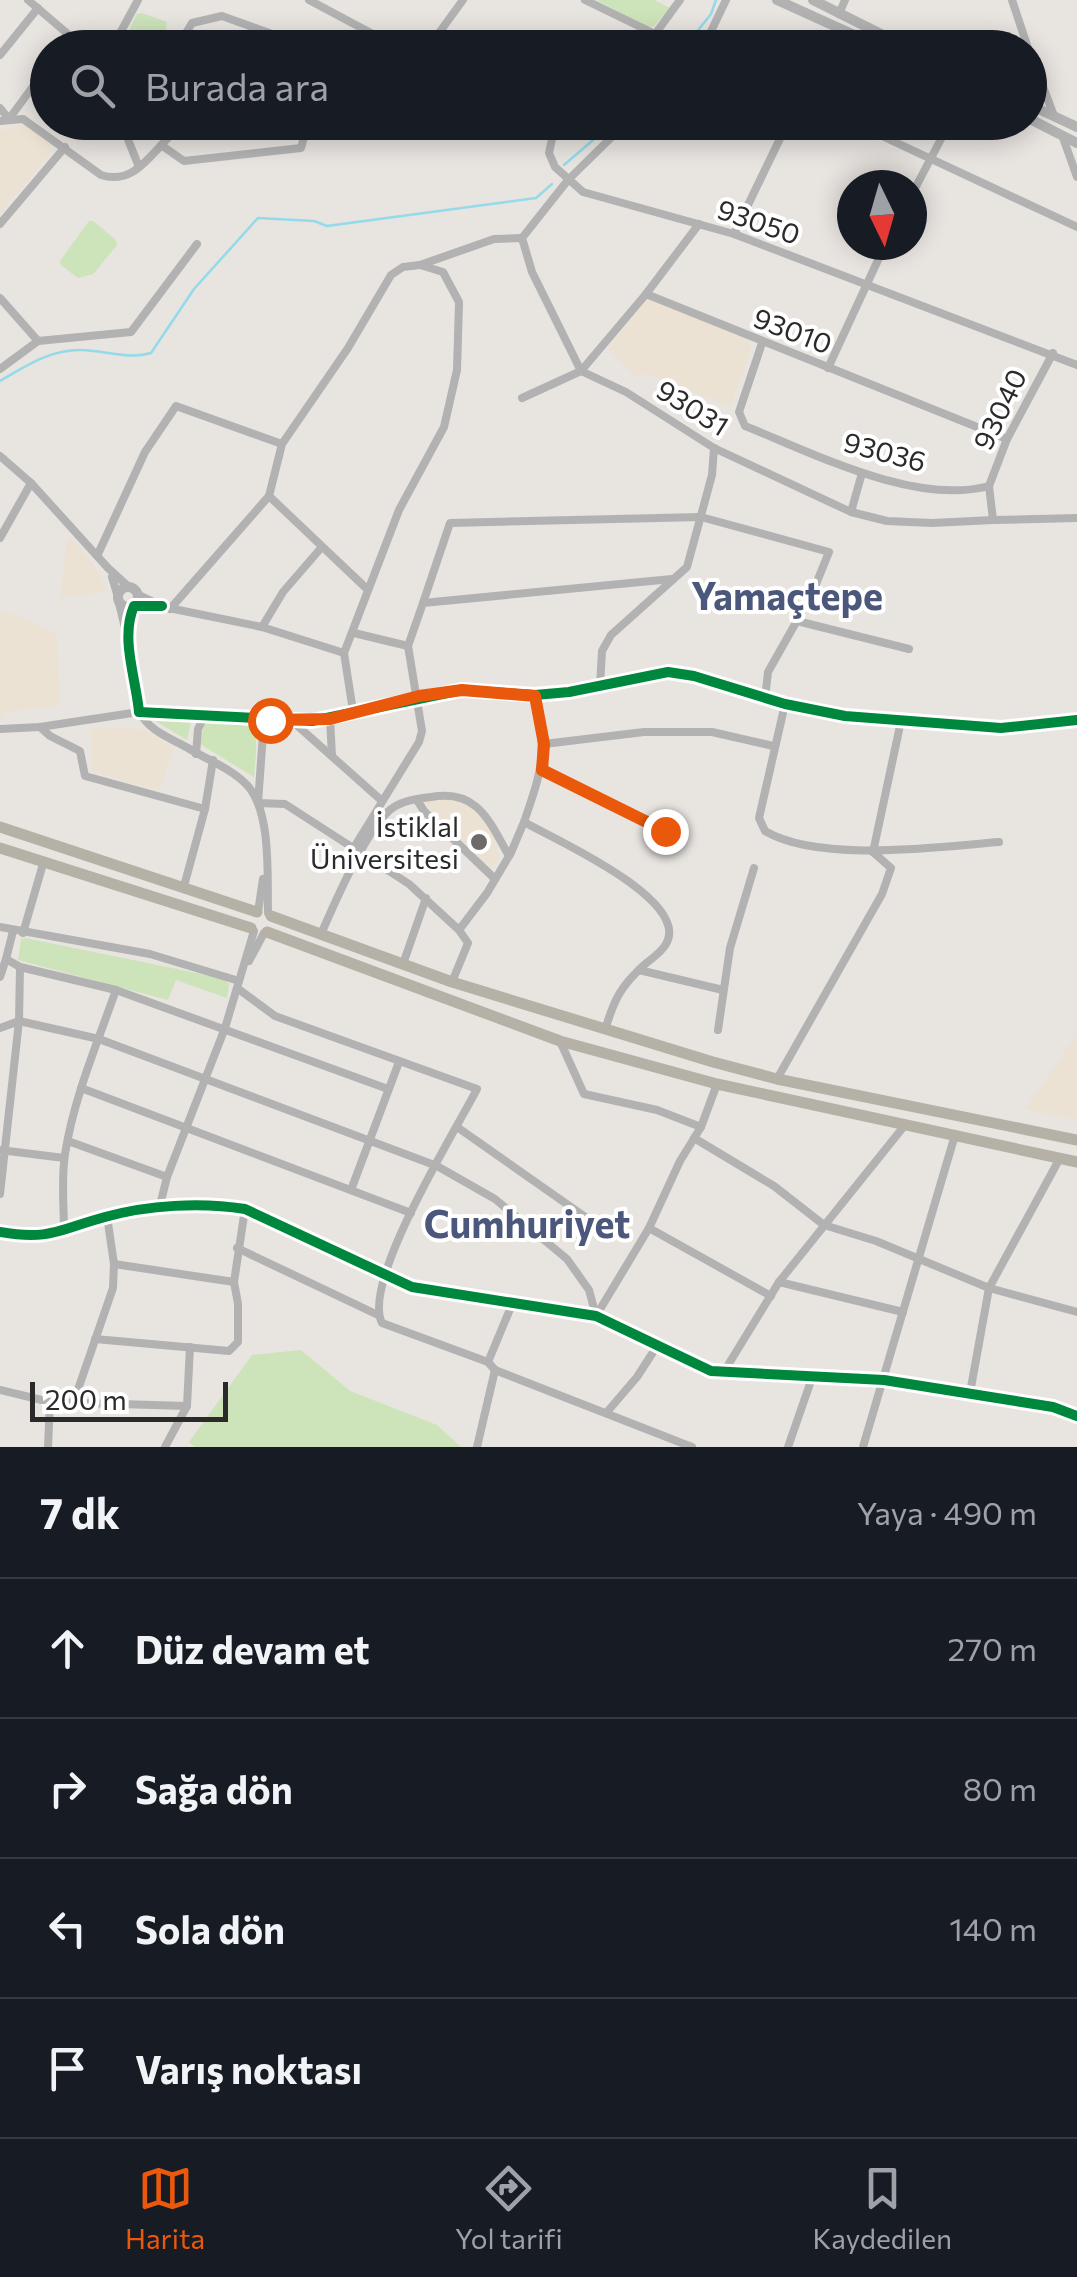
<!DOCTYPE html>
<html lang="tr">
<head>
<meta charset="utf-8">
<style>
	:root { --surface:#171b24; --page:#20242c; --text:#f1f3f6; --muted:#9ea1a6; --line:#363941; --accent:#ea580c }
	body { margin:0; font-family:Commissioner,sans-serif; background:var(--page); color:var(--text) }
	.compass { position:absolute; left:837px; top:170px; width:90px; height:90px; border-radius:50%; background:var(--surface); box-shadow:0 5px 25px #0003; rotate:175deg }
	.scale { position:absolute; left:30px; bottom:25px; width:198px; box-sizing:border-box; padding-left:10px; border:5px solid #2a2a2a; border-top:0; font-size:28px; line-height:35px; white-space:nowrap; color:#2a2a2a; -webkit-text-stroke:8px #fff; paint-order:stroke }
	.stop { position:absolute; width:30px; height:30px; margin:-22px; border:8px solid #ea580c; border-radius:50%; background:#fff }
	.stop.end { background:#ea580c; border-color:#fff; box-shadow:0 2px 10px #0008 }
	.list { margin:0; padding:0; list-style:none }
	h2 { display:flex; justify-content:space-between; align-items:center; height:130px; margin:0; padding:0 40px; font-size:42px }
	h2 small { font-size:32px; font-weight:400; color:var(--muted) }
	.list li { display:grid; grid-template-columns:65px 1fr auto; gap:30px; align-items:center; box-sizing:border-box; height:140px; padding:0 40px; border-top:2px solid var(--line) }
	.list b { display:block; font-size:38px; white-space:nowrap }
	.list em { font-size:32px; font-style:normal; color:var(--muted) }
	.icon { flex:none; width:55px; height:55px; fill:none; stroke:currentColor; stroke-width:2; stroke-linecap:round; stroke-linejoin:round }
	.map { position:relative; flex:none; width:1077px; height:1447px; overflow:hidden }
	.search { position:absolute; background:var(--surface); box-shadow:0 5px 25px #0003; left:30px; right:30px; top:30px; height:110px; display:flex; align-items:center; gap:25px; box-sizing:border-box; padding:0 35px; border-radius:55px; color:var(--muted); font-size:38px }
	.sheet { height:690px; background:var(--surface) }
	nav { display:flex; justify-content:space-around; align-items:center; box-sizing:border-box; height:140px; border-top:2px solid var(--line); background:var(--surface); font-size:28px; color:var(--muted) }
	nav a { display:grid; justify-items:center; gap:5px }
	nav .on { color:var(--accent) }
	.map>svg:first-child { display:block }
	.education { fill:#ebe2d4 }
	.green { fill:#cde3b9 }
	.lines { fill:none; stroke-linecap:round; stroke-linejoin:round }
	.stream { stroke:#93daea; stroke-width:2.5 }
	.street { stroke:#b2b2b2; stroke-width:8 }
	.secondary { stroke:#b2b2b2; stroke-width:10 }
	.primary { stroke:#b5b1a7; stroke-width:11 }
	.cycleway-casing { stroke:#fff; stroke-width:16 }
	.cycleway { stroke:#00873e; stroke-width:10 }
	.route { stroke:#ea580c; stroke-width:12 }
	.poi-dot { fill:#6c6b6a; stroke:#fff; stroke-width:4 }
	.labels { text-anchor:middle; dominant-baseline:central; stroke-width:8; stroke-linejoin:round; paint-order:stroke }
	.street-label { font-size:28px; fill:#2a2a2a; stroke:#fff }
	.poi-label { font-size:28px; fill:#2a2a2a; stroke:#fff; text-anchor:end }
	.district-label { font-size:38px; font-weight:bold; fill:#4b577b; stroke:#fff }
</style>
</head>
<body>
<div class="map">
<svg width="1077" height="1447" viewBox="0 0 1077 1447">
	<rect width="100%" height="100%" fill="#e8e4e0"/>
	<g class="education">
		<polygon points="16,125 27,126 52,144 50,154 0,214 0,131"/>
		<polygon points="647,299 748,339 751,351 730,406 646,374 636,377 608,348"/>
		<polygon points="71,538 93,564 108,591 60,598 67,539"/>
		<polygon points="0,611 21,617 57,635 60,706 4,712 0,721"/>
		<polygon points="129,727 144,730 174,747 159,791 91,771 92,728"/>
		<polygon points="440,798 455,798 476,811 491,827 500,858 490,868 423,802"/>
		<polygon points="1077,1035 1077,1121 1025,1109"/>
	</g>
	<g class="green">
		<polygon points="596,0 654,0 670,8 654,26 648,27"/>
		<polygon points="142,13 167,22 163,47 135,47 126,37 137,14"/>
		<polygon points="89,221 93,221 116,240 117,245 93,274 78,278 61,265 60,261"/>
		<polygon points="155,717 191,721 187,740 154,720"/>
		<path d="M205 721C260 725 259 721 254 777L200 744Z"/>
		<polygon points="25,938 221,978 229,984 227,998 176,980 168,1000 18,960 21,939"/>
		<polygon points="301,1350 350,1391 437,1425 461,1447 195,1447 189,1442 252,1355"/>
	</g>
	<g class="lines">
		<g class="stream">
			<polyline points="684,48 711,14 716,0"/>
			<polyline points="564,165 614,122"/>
			<path d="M0 381C26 366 49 350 80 350 103 350 129 360 151 353L194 289 258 218 314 221 327 226 536 198 552 184"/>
		</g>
		<g class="street">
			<polyline points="28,0 69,35 60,48"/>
			<polyline points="309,0 399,48"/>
			<polyline points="585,0 657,35"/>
			<polyline points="1012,0 1028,48"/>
			<polyline points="839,14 845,0"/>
			<polyline points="69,35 79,48"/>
			<polyline points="112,48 138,0"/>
			<polyline points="177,48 192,23 222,16 286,39 297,48"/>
			<polyline points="428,48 463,0"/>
			<polyline points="645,48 680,0"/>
			<polyline points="703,48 726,0"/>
			<polyline points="1030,52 1054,116"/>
			<polyline points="0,55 38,8"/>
			<polyline points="0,108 9,119 48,66"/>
			<path d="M0 121 23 119 101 175C132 185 148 158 168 138L169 122"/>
			<polyline points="121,122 139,167"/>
			<polyline points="364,122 367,126 371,122"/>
			<polyline points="569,122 552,139 549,153 555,167 583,192 734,234 1077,365"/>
			<polyline points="627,122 568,180 522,238 532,272 581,371 626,392 714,448 851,512 887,521 932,523 993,520"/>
			<polyline points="852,122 1077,227"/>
			<polyline points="1062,135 1077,177"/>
			<polyline points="161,145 184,161 301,148 308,122"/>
			<polyline points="912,194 950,122"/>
			<polyline points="0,224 65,147"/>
			<polyline points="699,224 646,294 1007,439"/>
			<polyline points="734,234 788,122"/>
			<polyline points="0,298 38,341"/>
			<path d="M762 343 739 412 745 426C813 453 915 506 989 486"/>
			<polyline points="1053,353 1007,439 989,486 993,520 1077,518"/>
			<polyline points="828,368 885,245"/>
			<polyline points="0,369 38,341 131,332 197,244"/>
			<polyline points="522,398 581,371 646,294"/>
			<polyline points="0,456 31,483 108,568 130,588"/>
			<polyline points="269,496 367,589"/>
			<polyline points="851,512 862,473"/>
			<polyline points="0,538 31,483"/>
			<polyline points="98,554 145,452 176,406 282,444"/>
			<polyline points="112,577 118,597"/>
			<polyline points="137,594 156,603"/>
			<polyline points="119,603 125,628"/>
			<polyline points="423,603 450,523 701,517 829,552 812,594 768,672 765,699"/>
			<path d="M162 606H134C120 638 136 678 139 712L312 721 462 690 535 695 569 692 668 672 694 676 785 704 845 716 1001 728 1077 720"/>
			<polyline points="169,608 262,627 344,653"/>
			<polyline points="170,609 269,496 282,444 348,348 391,275 403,267 420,265 494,239 522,238"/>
			<polyline points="797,621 909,649"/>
			<polyline points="262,627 283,592 321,548"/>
			<polyline points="408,646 423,603 672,579"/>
			<polyline points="600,686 602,651 611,635 687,567 712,475 714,448"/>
			<path d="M785 704 759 818 765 831C819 863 937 847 999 842"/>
			<polyline points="353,711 344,653 399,510 444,427 457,370 459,302 443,272 420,265"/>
			<polyline points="330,719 332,756"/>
			<polyline points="264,720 258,803 285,804 409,884 459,930"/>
			<polyline points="291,720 381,800"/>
			<polyline points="40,727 50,736 80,751 85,776 205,809 184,886"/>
			<path d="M0 729 40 727 139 712C151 732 168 737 188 748 207 760 231 768 247 785 272 812 267 878 268 913"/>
			<polyline points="544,744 644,732 712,732 773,746"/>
			<polyline points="196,754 198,729 204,717"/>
			<polyline points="542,770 665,831"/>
			<polyline points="417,800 424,811 495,879"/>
			<polyline points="205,809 213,760"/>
			<path d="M524 822C544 764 546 756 535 695"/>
			<polyline points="353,849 419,742 422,731 408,646 354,633"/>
			<polyline points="873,852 901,721"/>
			<path d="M510 855 524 822C554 839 692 900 666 944 662 952 651 959 644 965 620 987 614 1000 605 1030"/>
			<polyline points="258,912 263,879"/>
			<polyline points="0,927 150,954 239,981"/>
			<path d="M13 931 6 959 20 967 116 990C97 1044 74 1097 65 1154 61 1180 64 1207 64 1233"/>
			<polyline points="23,933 43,864"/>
			<path d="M321 934C334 905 369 822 394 807 403 801 421 798 431 797 478 789 489 821 509 856L487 893 459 930 468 943 452 982"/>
			<polyline points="249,961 264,933"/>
			<polyline points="403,964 426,898"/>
			<polyline points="639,970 723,990"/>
			<polyline points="0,977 6,959"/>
			<path d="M237 988 275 1016 477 1089C455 1132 361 1282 382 1323L488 1362 495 1370 692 1447"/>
			<polyline points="116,990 388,1089"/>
			<polyline points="0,1028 19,1021 99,1039 437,1166 495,1199 567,1259 589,1290 596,1316"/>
			<polyline points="718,1030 730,948 754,868"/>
			<polyline points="560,1041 584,1094 657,1110 701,1127"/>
			<polyline points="777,1079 882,894 891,868 873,852"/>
			<polyline points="81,1088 411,1213"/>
			<polyline points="457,1127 601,1228"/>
			<polyline points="694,1138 774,1186 824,1225 876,1241 989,1288 1077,1312"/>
			<polyline points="68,1141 167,1177"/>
			<polyline points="0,1150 64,1158"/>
			<polyline points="351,1190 399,1062"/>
			<polyline points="0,1194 19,1021 20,967"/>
			<polyline points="159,1209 167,1177 225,1028 254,931"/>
			<polyline points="649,1228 771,1296"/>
			<polyline points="237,1248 378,1315"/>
			<polyline points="114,1264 234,1282"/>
			<polyline points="779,1282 903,1312"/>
			<polyline points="596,1316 649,1228 680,1161 701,1127 717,1084"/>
			<polyline points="95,1339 229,1351 238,1342 238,1304 234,1282 245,1209"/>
			<polyline points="488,1362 513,1302 610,1320 711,1371 884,1380 1053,1407 1077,1416"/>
			<polyline points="725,1370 779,1282 905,1125"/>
			<polyline points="0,1390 50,1402 187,1406"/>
			<polyline points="970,1393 989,1288 1060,1158"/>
			<polyline points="74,1401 113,1288 114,1264 107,1216"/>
			<polyline points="607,1412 637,1377 659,1343"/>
			<polyline points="48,1447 50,1402"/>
			<polyline points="165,1447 187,1406 190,1347"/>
			<polyline points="477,1447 495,1370"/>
			<polyline points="788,1447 813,1375"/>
			<polyline points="863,1447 955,1135"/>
		</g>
		<g class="secondary">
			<polyline points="777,0 883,48"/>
			<polyline points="813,0 909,48"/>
			<polyline points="1030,105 1077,127"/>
			<polyline points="1030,119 1077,143"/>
			<circle cx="128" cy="597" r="10"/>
			<path d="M0 1232C50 1241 60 1229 105 1217 148 1205 201 1202 245 1209L412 1287 513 1302"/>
		</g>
		<g class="primary">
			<polyline points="0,827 257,912"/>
			<polyline points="0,848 251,928"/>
			<polyline points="271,916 452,982 713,1062 777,1079 1077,1140"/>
			<polyline points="267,932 560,1041 717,1084 1077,1162"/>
		</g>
		<g class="cycleway-casing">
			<g id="cycleway">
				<path d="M162 606H134C120 638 136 678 139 712L312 721 462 690 535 695 569 692 668 672 694 676 785 704 845 716 1001 728 1077 720"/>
				<path d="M0 1232C50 1241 60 1229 105 1217 148 1205 201 1202 245 1209L412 1287 596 1316 711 1371 884 1380 1053 1407 1077 1416"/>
			</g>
		</g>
		<use href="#cycleway" class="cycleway"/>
	</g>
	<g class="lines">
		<polyline class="route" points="270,720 330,719 419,696 462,690 535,696 544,744 542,770 665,831"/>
	</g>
	<circle class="poi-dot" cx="479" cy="842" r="10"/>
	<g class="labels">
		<g class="street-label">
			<text transform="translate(759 221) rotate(19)">93050</text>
			<text transform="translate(793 330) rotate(21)">93010</text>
			<text transform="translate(693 407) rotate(32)">93031</text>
			<text transform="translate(999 409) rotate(-64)">93040</text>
			<text transform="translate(885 451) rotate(15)">93036</text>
		</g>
		<g class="poi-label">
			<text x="459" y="826">İstiklal<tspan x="459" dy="32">Üniversitesi</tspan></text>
		</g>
		<g class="district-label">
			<text x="787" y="594">Yamaçtepe</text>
			<text x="527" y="1222">Cumhuriyet</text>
		</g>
	</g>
</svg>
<svg class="compass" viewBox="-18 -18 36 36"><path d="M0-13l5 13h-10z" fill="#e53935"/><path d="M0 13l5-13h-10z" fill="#9ea1a6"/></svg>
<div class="scale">200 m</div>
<div class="stop" style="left:270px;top:720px"></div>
<div class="stop end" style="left:665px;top:831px"></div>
<div class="search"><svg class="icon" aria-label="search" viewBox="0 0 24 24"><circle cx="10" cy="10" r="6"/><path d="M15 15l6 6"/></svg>Burada ara</div>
</div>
<section class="sheet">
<h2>7 dk<small>Yaya · 490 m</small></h2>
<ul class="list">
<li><svg class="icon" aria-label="ahead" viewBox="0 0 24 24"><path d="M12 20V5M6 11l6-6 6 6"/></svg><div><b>Düz devam et</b></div><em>270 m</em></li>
<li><svg class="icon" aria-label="right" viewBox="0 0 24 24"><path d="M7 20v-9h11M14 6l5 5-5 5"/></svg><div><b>Sağa dön</b></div><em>80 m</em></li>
<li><svg class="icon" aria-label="left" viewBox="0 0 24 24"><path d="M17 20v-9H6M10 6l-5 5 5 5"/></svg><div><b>Sola dön</b></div><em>140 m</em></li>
<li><svg class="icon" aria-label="arrive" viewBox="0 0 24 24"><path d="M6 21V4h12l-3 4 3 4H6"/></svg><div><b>Varış noktası</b></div></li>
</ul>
</section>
<nav>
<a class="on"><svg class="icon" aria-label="map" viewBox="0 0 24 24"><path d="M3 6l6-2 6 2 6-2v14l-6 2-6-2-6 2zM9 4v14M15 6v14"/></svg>Harita</a>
<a><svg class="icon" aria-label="directions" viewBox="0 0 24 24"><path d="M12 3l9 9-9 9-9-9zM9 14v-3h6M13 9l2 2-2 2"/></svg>Yol tarifi</a>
<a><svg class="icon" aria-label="saved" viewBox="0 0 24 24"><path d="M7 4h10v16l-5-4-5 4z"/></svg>Kaydedilen</a>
</nav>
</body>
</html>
